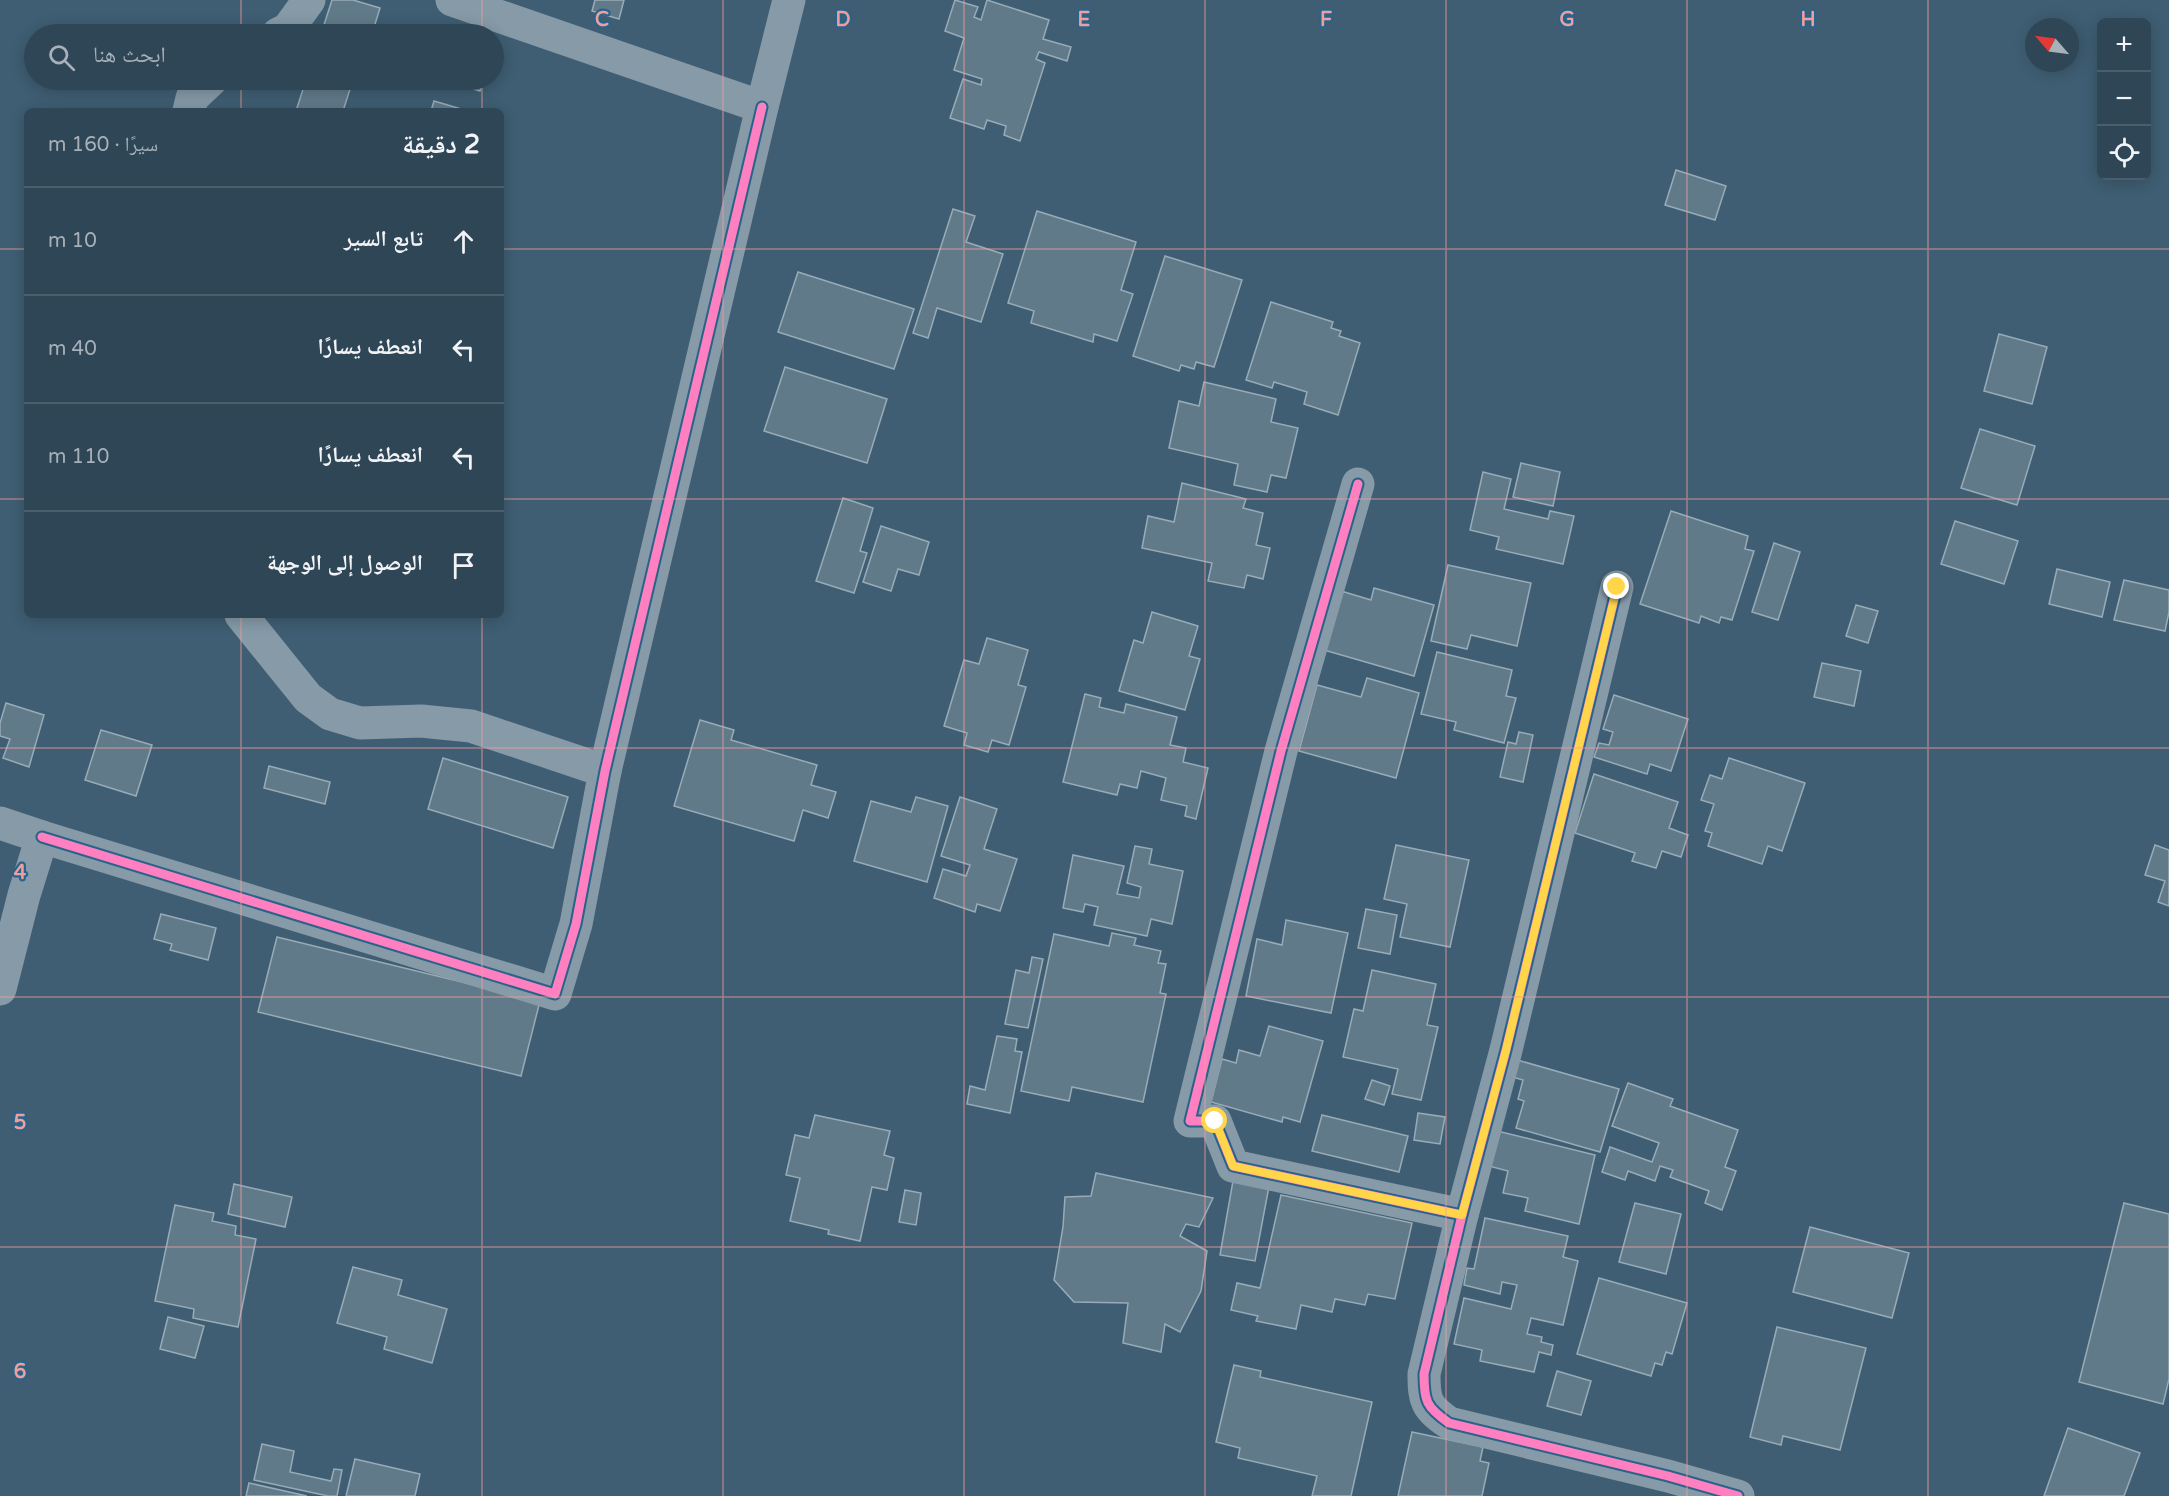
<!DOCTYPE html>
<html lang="ar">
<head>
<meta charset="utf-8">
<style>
	:root { --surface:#2f4656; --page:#3b5060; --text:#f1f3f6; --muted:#a7b1b9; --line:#4a5e6c }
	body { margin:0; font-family:"Varela Round","Noto Naskh Arabic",sans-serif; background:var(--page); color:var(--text); direction:rtl }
	.controls { position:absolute; right:18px; top:18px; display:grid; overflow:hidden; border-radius:9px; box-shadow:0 3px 15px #0003 }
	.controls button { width:54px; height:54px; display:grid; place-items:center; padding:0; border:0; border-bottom:2px solid var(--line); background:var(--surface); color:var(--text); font:30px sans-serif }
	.compass { position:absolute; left:2025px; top:18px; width:54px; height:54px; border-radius:50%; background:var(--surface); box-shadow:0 3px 15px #0003; rotate:298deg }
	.stop { position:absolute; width:18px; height:18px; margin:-14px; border:4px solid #ffd54a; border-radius:50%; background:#fff }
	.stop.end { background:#ffd54a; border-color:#fff; box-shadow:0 2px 6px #0008 }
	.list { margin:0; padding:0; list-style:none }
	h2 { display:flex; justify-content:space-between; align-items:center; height:78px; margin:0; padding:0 24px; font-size:26px }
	h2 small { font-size:20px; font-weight:400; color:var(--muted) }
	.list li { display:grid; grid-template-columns:39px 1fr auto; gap:18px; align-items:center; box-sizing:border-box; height:108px; padding:0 24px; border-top:2px solid var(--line) }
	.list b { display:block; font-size:22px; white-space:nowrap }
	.list em { font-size:20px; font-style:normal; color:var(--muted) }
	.icon { flex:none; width:33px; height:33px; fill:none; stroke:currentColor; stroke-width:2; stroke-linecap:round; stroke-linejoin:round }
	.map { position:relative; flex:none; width:2169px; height:1496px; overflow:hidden; direction:ltr }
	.search { position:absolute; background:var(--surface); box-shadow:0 3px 15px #0003; left:24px; top:24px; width:480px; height:66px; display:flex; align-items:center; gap:15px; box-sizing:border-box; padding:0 21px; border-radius:33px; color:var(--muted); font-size:22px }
	.panel { position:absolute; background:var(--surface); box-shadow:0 3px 15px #0003; left:24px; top:108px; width:480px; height:510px; border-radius:9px; direction:rtl }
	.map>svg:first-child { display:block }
	.building { fill:#617a8a; stroke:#99abb7; stroke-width:1.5 }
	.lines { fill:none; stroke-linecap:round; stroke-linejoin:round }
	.minor { stroke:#869aa8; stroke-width:33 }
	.cycleway-casing { stroke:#296389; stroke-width:13 }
	.cycleway { stroke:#ff80c0; stroke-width:9 }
	.route { stroke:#ffd54a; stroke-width:8 }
	.grid { fill:none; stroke:#ed9e9e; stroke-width:1.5; stroke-opacity:0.55 }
	.grid-label { font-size:20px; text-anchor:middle; font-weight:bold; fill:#ed9e9e; stroke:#296389; stroke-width:4.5; stroke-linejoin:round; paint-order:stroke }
</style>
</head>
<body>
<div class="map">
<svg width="2169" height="1496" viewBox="0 0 2169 1496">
	<rect width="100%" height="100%" fill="#3f5e73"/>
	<g class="building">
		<polygon points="332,0 353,0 380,8 372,34 321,34"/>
		<polygon points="595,0 624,0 619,19 592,11"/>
		<polygon points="955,0 978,7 974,17 981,20 987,0 1049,20 1043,39 1071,47 1067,61 1039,52 1036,59 1045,63 1020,141 1004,135 1006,126 987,120 984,129 950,118 963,79 981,85 982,79 954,70 964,38 945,31"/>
		<polygon points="306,80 353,80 343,111 296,111"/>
		<polygon points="445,80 484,80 480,91"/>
		<polygon points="434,101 468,111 431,111"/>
		<polygon points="1676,170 1726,186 1715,220 1665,205"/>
		<polygon points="953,209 975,216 966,242 1003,254 981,322 937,308 928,338 913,333"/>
		<polygon points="1037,211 1136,242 1121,290 1133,294 1117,341 1094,334 1093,342 1031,323 1034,311 1008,303"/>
		<polygon points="1165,256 1242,280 1214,367 1196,362 1194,369 1181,365 1179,371 1133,356"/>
		<polygon points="798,272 914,309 894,369 778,332"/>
		<polygon points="1271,302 1333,322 1331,328 1341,331 1339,336 1360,343 1338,415 1304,404 1307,392 1274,382 1272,388 1246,380"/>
		<polygon points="1999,334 2047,347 2032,404 1984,391"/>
		<polygon points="785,367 887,399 867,463 764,431"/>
		<polygon points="1204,382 1276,399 1271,422 1298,428 1286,478 1271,475 1267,492 1234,485 1238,464 1169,448 1179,401 1199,406"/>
		<polygon points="1980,429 2035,446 2017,505 1961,488"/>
		<polygon points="1521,463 1560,472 1553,506 1513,497"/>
		<polygon points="1483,472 1511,479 1504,509 1548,519 1550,511 1574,516 1563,564 1496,549 1499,537 1470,530"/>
		<polygon points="1182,483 1246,499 1243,508 1263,513 1256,545 1270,548 1263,579 1247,575 1244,588 1208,581 1212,563 1142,548 1148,516 1174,522"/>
		<polygon points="843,498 873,508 860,551 867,553 854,593 816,581"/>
		<polygon points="1671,511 1748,536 1745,549 1754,551 1732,620 1721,617 1719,623 1701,616 1699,623 1640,604"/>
		<polygon points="1955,521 2018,541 2004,584 1941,564"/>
		<polygon points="881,526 929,542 919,575 898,569 891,591 863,582"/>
		<polygon points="1774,543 1800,552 1778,620 1752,612"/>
		<polygon points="1448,565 1531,583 1517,646 1471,635 1467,649 1431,641"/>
		<polygon points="2057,569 2110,582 2102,617 2049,604"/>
		<polygon points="2124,580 2169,590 2169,612 2165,631 2114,620"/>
		<polygon points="1374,588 1434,605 1414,676 1324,650 1341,591 1371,600"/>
		<polygon points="1856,605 1878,611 1868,643 1846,636"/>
		<polygon points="1152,612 1198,626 1189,656 1200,659 1185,710 1119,691 1134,640 1143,643"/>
		<polygon points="987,638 1028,650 1018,685 1026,687 1009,745 992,740 988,752 964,745 967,733 944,726 964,660 979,664"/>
		<polygon points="1437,652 1512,670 1506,696 1516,698 1504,743 1454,730 1456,722 1421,714"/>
		<polygon points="1822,663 1861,671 1854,706 1814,697"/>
		<polygon points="1367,678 1419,693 1396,778 1299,751 1317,685 1361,697"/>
		<polygon points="1085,694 1101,698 1099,707 1124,713 1126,704 1177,717 1170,745 1186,748 1183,762 1208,768 1196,819 1185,816 1187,806 1161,800 1166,778 1141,771 1137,788 1120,784 1117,795 1063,782"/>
		<polygon points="1614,695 1688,719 1671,771 1650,764 1647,774 1594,757 1599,743 1609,745 1613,732 1603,729"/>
		<polygon points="6,703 44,715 29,767 3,758 10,739 0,736 0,723"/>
		<polygon points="700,720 734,730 731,740 817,765 811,785 836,792 828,818 803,810 794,841 674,806"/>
		<polygon points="101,730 152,745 136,796 85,780"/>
		<polygon points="1519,732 1533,735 1523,782 1500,777 1508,742 1516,744"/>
		<polygon points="443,758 568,797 553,848 428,809"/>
		<polygon points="1729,758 1805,783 1782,851 1768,846 1762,864 1708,846 1712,833 1705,831 1714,804 1701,800 1710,775 1722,779"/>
		<polygon points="269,766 330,782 325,804 264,788"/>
		<polygon points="1594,774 1678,802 1669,828 1688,835 1681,857 1662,851 1656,868 1632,861 1635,853 1575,833"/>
		<polygon points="916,797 948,806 927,882 854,861 871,801 911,812"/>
		<polygon points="960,797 997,809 984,849 1017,859 1000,911 977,904 975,912 934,898 943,869 966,876 970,865 941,856"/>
		<polygon points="1396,845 1469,860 1450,947 1400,937 1407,904 1384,899"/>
		<polygon points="2155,845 2169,850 2169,906 2158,902 2165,881 2145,875"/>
		<polygon points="1135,846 1152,849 1149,864 1183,871 1172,924 1151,919 1147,936 1094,925 1098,907 1085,904 1083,912 1063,908 1073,855 1124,866 1117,894 1139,898 1141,887 1127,883"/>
		<polygon points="1366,909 1397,915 1390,954 1358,948"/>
		<polygon points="161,914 216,928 208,960 170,950 172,944 154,939"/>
		<polygon points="1286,920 1348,933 1331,1013 1246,996 1257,939 1282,945"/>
		<polygon points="1112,933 1136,938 1134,945 1161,951 1158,963 1166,964 1160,993 1166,994 1143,1102 1072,1087 1069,1101 1021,1091 1054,934 1109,946"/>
		<polygon points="277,937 540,1001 521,1076 258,1012"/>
		<polygon points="1032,957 1043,959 1028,1028 1005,1024 1016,970 1029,973"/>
		<polygon points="1372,970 1436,984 1427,1025 1438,1027 1421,1100 1392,1094 1398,1069 1343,1057 1354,1009 1363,1011"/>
		<polygon points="1269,1026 1323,1041 1300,1122 1283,1117 1282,1122 1211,1102 1222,1059 1236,1063 1239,1050 1260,1056"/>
		<polygon points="997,1036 1017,1039 1015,1051 1022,1052 1010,1113 967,1104 970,1086 985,1090"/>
		<polygon points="1514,1059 1619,1089 1600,1152 1516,1128 1524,1101 1518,1099 1523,1080 1509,1076"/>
		<polygon points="1372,1080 1390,1086 1384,1105 1365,1099"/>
		<polygon points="1628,1083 1673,1099 1670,1106 1738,1130 1725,1167 1736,1171 1722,1210 1705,1203 1709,1191 1670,1177 1673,1170 1660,1166 1655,1181 1628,1171 1625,1180 1602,1172 1610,1147 1652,1162 1659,1143 1612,1126"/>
		<polygon points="1418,1113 1445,1117 1440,1144 1414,1140"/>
		<polygon points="815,1115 890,1131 884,1155 894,1158 887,1190 872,1187 860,1241 828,1234 829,1230 790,1221 800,1178 786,1175 795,1135 809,1138"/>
		<polygon points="1322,1115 1408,1136 1399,1172 1312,1151"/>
		<polygon points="1493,1130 1595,1155 1579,1224 1525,1211 1528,1198 1503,1193 1508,1171 1485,1165"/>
		<polygon points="1096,1173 1213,1198 1199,1227 1186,1224 1180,1236 1207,1251 1201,1291 1180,1332 1165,1324 1161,1352 1123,1343 1128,1303 1074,1302 1054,1280 1063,1227 1065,1197 1091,1196"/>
		<polygon points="1234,1175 1270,1181 1255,1261 1220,1255"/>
		<polygon points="234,1184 292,1197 285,1227 228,1214"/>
		<polygon points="905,1190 921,1193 916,1225 899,1222"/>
		<polygon points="1281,1195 1412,1223 1395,1299 1368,1294 1365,1305 1335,1299 1332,1312 1301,1305 1296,1329 1256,1321 1258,1316 1231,1310 1237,1283 1260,1288"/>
		<polygon points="1635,1203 1681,1214 1666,1274 1619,1262"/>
		<polygon points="2124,1203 2169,1214 2169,1379 2163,1404 2079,1382"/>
		<polygon points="175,1205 214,1213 212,1221 236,1226 235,1235 256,1239 238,1327 193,1318 194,1309 155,1301"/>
		<polygon points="1485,1218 1568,1236 1563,1257 1578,1261 1563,1325 1531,1318 1527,1334 1542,1337 1541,1342 1553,1345 1551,1355 1539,1352 1534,1372 1480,1361 1482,1350 1454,1344 1464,1298 1511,1309 1517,1285 1502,1282 1500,1294 1464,1285 1467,1268 1474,1269"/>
		<polygon points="1810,1227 1909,1253 1892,1318 1793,1292"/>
		<polygon points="353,1267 402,1280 398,1295 447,1309 432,1363 384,1349 387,1337 337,1323"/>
		<polygon points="1599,1278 1687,1303 1672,1354 1666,1352 1662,1365 1655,1363 1651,1376 1577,1354"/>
		<polygon points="168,1317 204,1326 195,1358 160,1349"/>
		<polygon points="1777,1327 1866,1348 1840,1450 1783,1436 1781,1445 1750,1437"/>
		<polygon points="1234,1365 1261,1371 1260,1377 1372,1402 1351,1496 1312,1496 1317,1476 1238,1458 1240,1448 1216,1442"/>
		<polygon points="1557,1371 1591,1381 1581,1415 1547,1406"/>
		<polygon points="2068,1428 2140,1453 2124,1496 2044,1496"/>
		<polygon points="1412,1432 1483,1447 1480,1461 1489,1463 1482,1496 1398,1496"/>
		<polygon points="262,1444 294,1451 290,1472 331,1481 334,1469 342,1470 337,1496 328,1496 254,1480"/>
		<polygon points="355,1459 420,1474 415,1496 346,1496"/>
		<polygon points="249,1483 307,1496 246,1496"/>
	</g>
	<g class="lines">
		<g class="minor">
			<polyline points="452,0 762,107 789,0"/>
			<polyline points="278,34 288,29 309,0"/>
			<polyline points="189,111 192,98 211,80"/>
			<polyline points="1358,484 1281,751 1190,1121 1215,1121 1233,1166 1462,1215"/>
			<path d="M1617 587 1506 1050 1462 1215 1424 1374C1424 1401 1426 1407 1449 1423L1668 1476 1738 1496"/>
			<polyline points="241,615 308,698 330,714 360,723 421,721 471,726 605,771"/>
			<polyline points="0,823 42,837 24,895 0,989"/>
			<polyline points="42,837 555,994 576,924 605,771 762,107"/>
		</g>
		<g class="cycleway-casing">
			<g id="cycleway">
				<polyline points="1358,484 1281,751 1190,1121 1215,1121 1233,1166 1462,1215"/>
				<path d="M1617 587 1506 1050 1462 1215 1424 1374C1424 1401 1426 1407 1449 1423L1668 1476 1738 1496"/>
				<polyline points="42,837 555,994 576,924 605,771 762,107"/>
			</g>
		</g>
		<use href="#cycleway" class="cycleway"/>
	</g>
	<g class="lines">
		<polyline class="route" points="1215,1121 1233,1166 1462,1215 1506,1050 1617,587"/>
	</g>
	<path class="grid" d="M241 0V34M482 0V34M723 0V1496M964 0V1496M1205 0V1496M1446 0V1496M1687 0V1496M1928 0V1496M241 80V111M482 80V111M0 249H27M501 249H2169M0 499H27M501 499H2169M241 615V1496M482 615V1496M0 748H2169M0 997H2169M0 1247H2169"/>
	<g class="grid-label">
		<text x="602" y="26">C</text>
		<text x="843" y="26">D</text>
		<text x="1084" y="26">E</text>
		<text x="1326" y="26">F</text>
		<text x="1567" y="26">G</text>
		<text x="1808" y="26">H</text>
		<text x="20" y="879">4</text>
		<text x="20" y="1129">5</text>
		<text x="20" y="1378">6</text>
	</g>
</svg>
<div class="controls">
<button>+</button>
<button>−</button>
<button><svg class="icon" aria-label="locate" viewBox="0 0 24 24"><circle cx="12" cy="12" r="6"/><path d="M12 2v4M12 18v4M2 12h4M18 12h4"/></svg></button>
</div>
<svg class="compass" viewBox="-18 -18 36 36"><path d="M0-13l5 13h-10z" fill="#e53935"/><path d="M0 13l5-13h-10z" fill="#a7b1b9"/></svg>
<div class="stop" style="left:1215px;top:1121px"></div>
<div class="stop end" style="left:1617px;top:587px"></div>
<div class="search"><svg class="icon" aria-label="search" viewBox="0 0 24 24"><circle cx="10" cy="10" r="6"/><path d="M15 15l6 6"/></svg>ابحث هنا</div>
<section class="panel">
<h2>2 دقيقة<small>سيرًا · 160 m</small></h2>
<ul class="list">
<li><svg class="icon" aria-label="ahead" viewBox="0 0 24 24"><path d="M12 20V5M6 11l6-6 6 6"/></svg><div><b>تابع السير</b></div><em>10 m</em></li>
<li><svg class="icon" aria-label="left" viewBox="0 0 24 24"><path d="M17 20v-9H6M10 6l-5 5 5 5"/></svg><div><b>انعطف يسارًا</b></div><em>40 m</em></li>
<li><svg class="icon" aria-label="left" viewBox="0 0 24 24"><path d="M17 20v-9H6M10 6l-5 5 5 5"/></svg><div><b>انعطف يسارًا</b></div><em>110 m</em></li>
<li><svg class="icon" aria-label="arrive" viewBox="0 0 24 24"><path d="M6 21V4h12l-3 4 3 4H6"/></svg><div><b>الوصول إلى الوجهة</b></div></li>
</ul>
</section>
</div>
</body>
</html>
